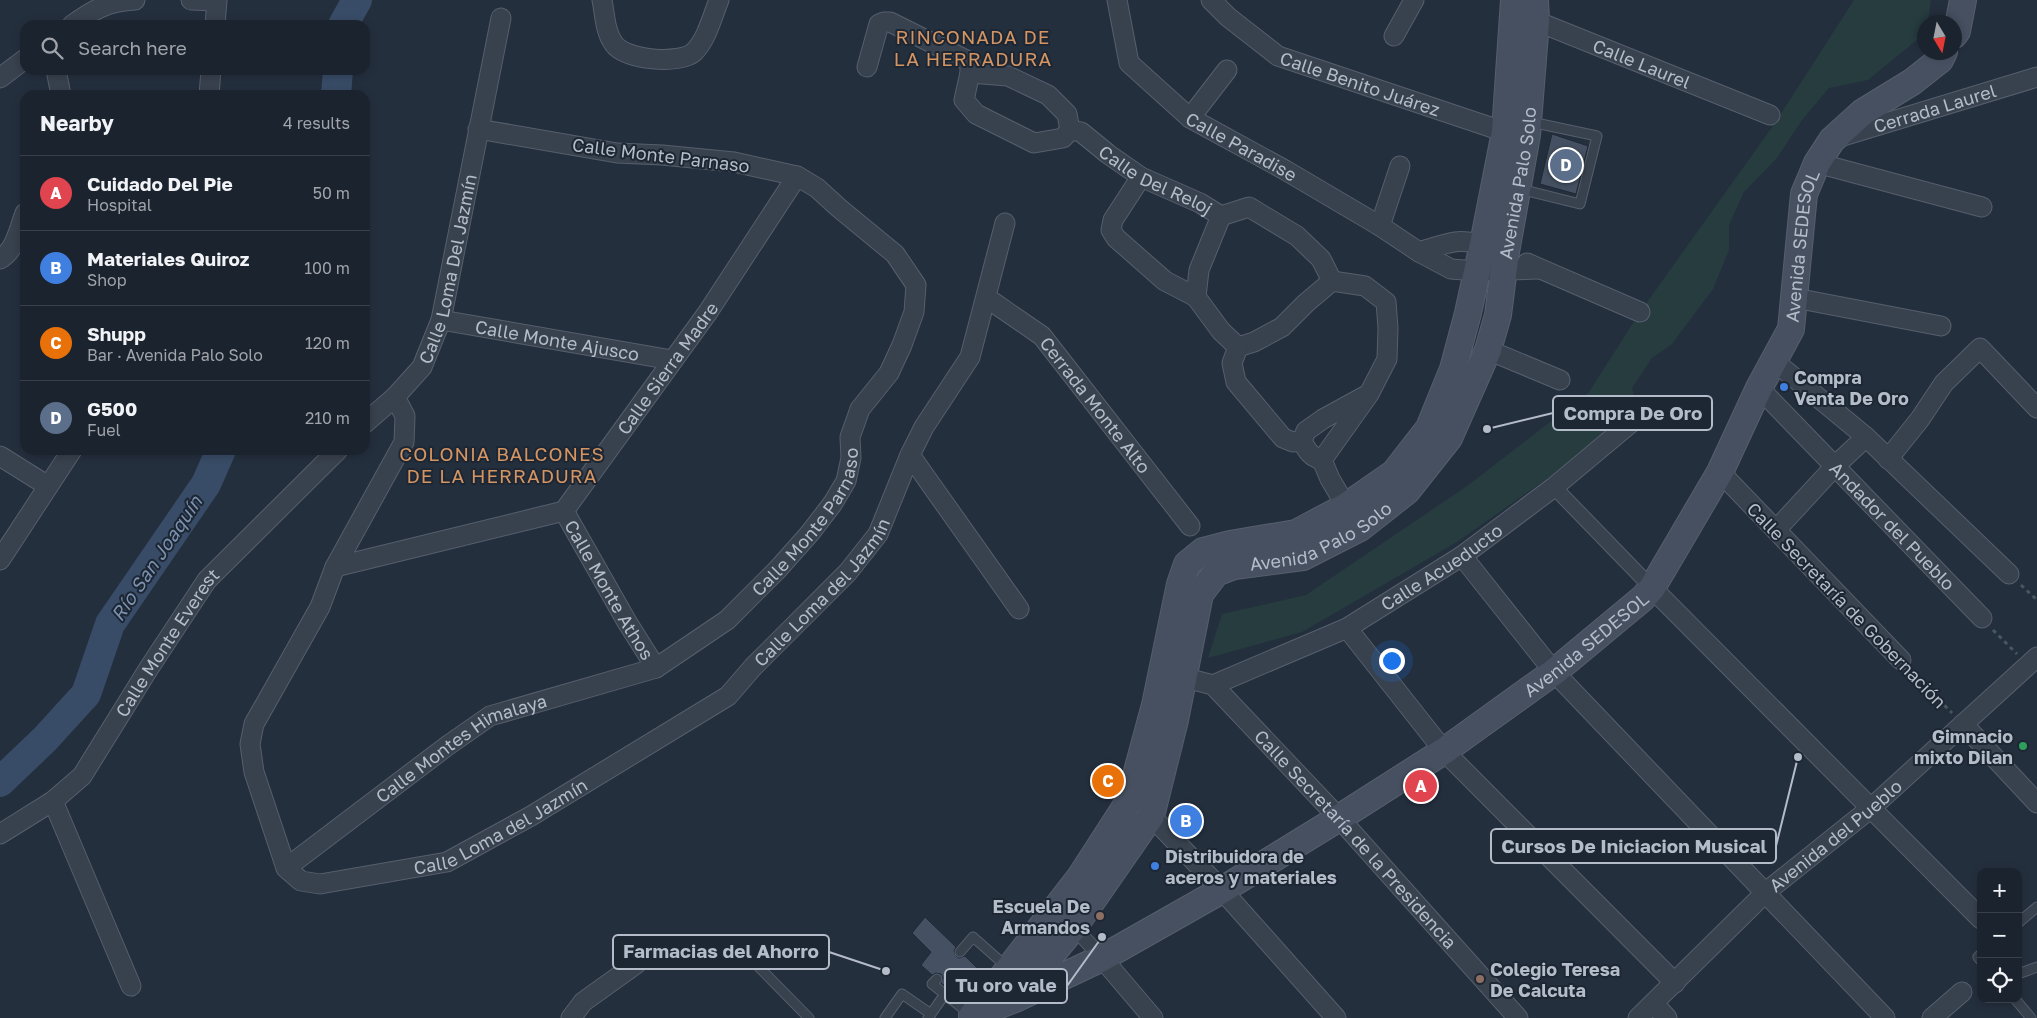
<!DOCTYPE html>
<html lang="en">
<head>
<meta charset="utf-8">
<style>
	:root { --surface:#1b232e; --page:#242b36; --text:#f1f3f6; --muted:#a0a4aa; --line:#39404a; --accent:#bca0f2 }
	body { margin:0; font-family:"Golos Text",sans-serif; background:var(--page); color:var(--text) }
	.controls { position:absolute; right:15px; bottom:15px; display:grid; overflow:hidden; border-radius:10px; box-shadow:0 2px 8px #0003 }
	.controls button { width:45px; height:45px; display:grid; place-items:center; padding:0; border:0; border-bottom:1px solid var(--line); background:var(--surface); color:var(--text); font:25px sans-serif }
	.compass { position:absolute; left:1917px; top:15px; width:45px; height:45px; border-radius:50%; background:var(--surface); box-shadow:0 2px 8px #0003; rotate:170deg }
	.you { position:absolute; left:1391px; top:660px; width:18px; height:18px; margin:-12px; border:4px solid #fff; border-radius:50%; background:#1a73e8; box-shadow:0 0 0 8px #1a73e833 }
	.badge { display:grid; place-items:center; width:32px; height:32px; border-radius:50%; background:var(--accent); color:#fff; font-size:16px; font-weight:700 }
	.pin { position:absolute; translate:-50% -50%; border:2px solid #fff; box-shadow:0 1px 5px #0006 }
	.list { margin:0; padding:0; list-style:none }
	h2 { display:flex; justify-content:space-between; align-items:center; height:65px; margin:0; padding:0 20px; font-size:21px }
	h2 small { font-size:16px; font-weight:400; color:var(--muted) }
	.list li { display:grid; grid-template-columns:32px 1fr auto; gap:15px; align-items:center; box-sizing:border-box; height:75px; padding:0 20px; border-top:1px solid var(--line) }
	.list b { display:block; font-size:19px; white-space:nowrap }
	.list p { margin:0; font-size:16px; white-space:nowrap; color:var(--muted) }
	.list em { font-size:16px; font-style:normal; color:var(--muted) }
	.icon { flex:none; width:28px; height:28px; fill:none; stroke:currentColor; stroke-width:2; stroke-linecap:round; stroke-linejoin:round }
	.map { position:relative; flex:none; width:2037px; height:1018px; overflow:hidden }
	.search { position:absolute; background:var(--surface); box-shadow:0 2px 8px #0003; left:20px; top:20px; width:350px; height:55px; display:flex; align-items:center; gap:12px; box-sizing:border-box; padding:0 18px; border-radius:15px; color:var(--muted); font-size:19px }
	.panel { position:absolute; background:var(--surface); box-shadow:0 2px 8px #0003; left:20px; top:90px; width:350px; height:365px; border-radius:15px }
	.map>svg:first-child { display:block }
	.green { fill:#263c3f }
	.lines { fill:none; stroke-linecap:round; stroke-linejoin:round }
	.river { stroke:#394c67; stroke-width:30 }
	.building { fill:#455162; stroke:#1f2835 }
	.service-casing { stroke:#565f6c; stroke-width:11 }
	.pedestrian-casing { stroke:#565f6c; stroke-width:16 }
	.minor-casing { stroke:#565f6c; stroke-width:21 }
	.secondary-casing { stroke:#565f6c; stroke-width:28 }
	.path { stroke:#44595c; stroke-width:3; stroke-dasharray:4 4; stroke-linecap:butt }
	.service { stroke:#38414e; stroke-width:9 }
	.pedestrian { stroke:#38414e; stroke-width:14 }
	.minor { stroke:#38414e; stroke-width:19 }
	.secondary { stroke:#465061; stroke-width:26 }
	.shop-dot { fill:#3f7fe0; stroke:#1d2633; stroke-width:2 }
	.leisure-dot { fill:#2e9e5b; stroke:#1d2633; stroke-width:2 }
	.education-dot { fill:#8d6e63; stroke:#1d2633; stroke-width:2 }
	.labels { text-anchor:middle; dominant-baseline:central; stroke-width:4; stroke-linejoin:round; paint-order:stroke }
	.street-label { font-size:18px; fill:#b4bcc9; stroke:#1d2633 }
	.poi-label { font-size:18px; font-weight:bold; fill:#b4bcc9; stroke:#1d2633; text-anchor:start }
	.neighbourhood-label { font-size:19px; letter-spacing:1px; fill:#d59563; stroke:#1d2633 }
	.water-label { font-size:19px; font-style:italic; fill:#7c92b1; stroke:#1d2633 }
	.leader { fill:none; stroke:#b4bcc9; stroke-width:2 }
	.callout-dot { fill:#b4bcc9; stroke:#1d2633; stroke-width:2 }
	.callout { fill:#1d2633; stroke:#b4bcc9; stroke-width:2 }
	.callout-label { font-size:19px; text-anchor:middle; font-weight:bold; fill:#b4bcc9 }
</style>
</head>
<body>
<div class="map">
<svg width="2037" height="1018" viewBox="0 0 2037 1018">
	<rect width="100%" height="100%" fill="#242f3e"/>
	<polygon class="green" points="1854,0 1931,0 1928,22 1924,22 1924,34 1868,80 1829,88 1802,120 1777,158 1744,192 1729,225 1729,250 1713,289 1672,344 1652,358 1632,388 1637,405 1552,475 1457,542 1302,632 1208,658 1222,614 1306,595 1467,486 1589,392 1640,312 1775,123"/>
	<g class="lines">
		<g class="river">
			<polyline points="343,25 357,0"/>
			<polyline points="336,95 338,70"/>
			<polyline points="0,782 45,739 86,694 110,624 206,484 221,450"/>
		</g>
	</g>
	<g class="building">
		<polygon points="1552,134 1588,146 1576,194 1540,184"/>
		<polygon points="925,917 956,947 954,951 956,956 959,958 965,956 977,968 956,995 941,983 943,978 941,974 936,973 932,975 921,965 931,952 912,933"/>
	</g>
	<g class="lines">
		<g class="service-casing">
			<g id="service">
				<polyline points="1520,189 1580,204 1597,136 1531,122"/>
				<polyline points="2018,923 2037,907"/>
				<polyline points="960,952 973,937 1007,967"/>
				<polyline points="1981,954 1978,957 1981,961"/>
				<polyline points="748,956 809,1018"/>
				<polyline points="2018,974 2037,967"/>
				<polyline points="937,979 932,984 970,1014"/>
				<polyline points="2015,999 2031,1018"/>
				<polyline points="885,1018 902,994 931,1014"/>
				<polyline points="928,1018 945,994"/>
			</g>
		</g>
		<g class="pedestrian-casing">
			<g id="pedestrian">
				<polyline points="1554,487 1652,588"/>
				<polyline points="1074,927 1102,958"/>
			</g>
		</g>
		<g class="minor-casing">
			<g id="minor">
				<polyline points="191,0 216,1"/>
				<path d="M602 0C605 15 605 32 614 44 625 60 680 65 694 52 707 39 712 17 719 0"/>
				<path id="s1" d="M1117 0 1129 63 1190 118 1285 170 1380 226 1419 252 1451 269 1476 271 1538 269"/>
				<path id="s2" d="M1211 0 1228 17 1278 56 1505 132 1516 133"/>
				<path id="s3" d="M1524 21H1536L1770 115"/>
				<path d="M72 25C93 10 108 1 135 0"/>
				<polyline points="215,25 217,0"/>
				<polyline points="1394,36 1414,0"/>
				<path id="s4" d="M867 67 879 24 884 22H890L970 62V73L964 100 976 114 1034 143 1063 138 1070 130 1081 132 1108 154 1141 177 1200 203 1221 216"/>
				<polyline points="56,70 61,95"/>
				<polyline points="970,73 1008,76 1048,95 1067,114 1070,130"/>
				<polyline points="0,78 25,59"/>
				<polyline points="209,95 211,70"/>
				<polyline points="1190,118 1227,70"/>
				<path id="s5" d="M1840 137 2037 77"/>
				<polyline points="1817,163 1982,207"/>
				<polyline points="1141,177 1113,220 1111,230 1116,238 1165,281 1196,297"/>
				<polyline points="1221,216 1199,270 1196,297 1221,331 1238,347 1254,342 1282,327 1306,303 1332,281 1365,286 1386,302 1388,328 1387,359 1369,394 1322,460"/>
				<polyline points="1221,216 1249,207 1297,236 1321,259 1332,281"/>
				<polyline points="1380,226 1400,166"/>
				<path d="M1419 252C1452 241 1460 237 1495 248"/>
				<path d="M0 259C15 251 19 229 25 213"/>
				<polyline points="1527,263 1640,312"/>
				<path id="s6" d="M987 298 1042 336 1190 526"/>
				<polyline points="1795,298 1941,326"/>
				<path id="s7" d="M441 320 672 360"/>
				<polyline points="1238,347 1232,363 1236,382 1283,438 1293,442 1302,441"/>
				<polyline points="1488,350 1560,380"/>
				<polyline points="1774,361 1866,437 2009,574"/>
				<path id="s8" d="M1759 388 1982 618"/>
				<path id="s9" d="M395 397 405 416 404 442 335 567 320 607 254 724 250 744 254 772 286 868 301 881 320 884 447 862 531 816 728 696 753 667 848 572 878 534 910 455 924 427 970 357 1005 223"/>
				<path id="s10" d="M365 423 395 397 422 367 441 320 501 18"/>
				<polyline points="910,455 1019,609"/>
				<polyline points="0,456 48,486"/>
				<polyline points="1888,459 1920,419 1944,383 1980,348 2037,408"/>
				<path d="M1322 460C1311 457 1307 451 1302 441L1306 431 1323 419 1365 396"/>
				<polyline points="1322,460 1330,479 1352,516"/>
				<polyline points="1720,472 1901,660"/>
				<path id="s11" d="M564 511 627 622 656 668"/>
				<polyline points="1776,530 1836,465 1866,437"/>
				<polyline points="1462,556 1554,672 1885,1018"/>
				<polyline points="0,560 72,450"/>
				<path id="s12" d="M335 567 564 511 708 312 797 176"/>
				<polyline points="1652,588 1981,919"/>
				<polyline points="1347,628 1444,751 1675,983"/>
				<path id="s13" d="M1182 677 1213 685 1339 818 1518 1018"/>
				<path id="s14" d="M1213 685 1347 628 1462 556 1554 487 1645 411"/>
				<polyline points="1963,724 2037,803"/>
				<polyline points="53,801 131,986"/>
				<polyline points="1151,816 1222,890 1336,1018"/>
				<path id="s15" d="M0 834 53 801 82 776 149 668 207 580 338 450"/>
				<path id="s16" d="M286 868 447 746 490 716 656 668 727 620 778 569 810 533 833 503 846 481 851 458 850 437 860 409 889 373 902 345 914 312 916 285 895 254 839 208 817 188 797 176 734 162 662 155 617 153 478 129"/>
				<polyline points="1102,958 1153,1018"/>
				<polyline points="1654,1004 1667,1018"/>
				<polyline points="571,1018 583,1002 636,964"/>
				<path id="s17" d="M1638 1018 1766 892 1871 808 2037 657"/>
				<polyline points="1932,1018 1962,992"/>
			</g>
		</g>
		<g class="secondary-casing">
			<g id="secondary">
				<polyline points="1954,35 1957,31 1963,0"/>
				<path id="s18" d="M1019 994 1074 927 1151 816 1175 720 1200 594 1216 573 1234 566 1303 557 1360 528 1407 491 1449 438 1488 350 1498 315 1506 252 1527 135 1536 21 1535 0"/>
				<path id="s19" d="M972 1016 1015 999 1102 958 1222 890 1339 818 1444 751 1554 672 1643 598 1652 588 1720 472 1759 388 1791 329 1804 194 1817 163 1832 140 1863 112 1912 82 1940 60 1944 52"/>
				<polyline points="972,1016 1080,877 1129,801 1155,705 1180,584 1187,564 1203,551 1230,544 1296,533 1345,507 1394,473 1429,428 1453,369 1468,313 1483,244 1505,132 1514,0"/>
			</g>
		</g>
		<g class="path">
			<polyline points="2021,585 2037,600"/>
			<polyline points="1993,630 2017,654"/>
			<polyline points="1911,671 1952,713"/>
		</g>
		<use href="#service" class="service"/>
		<use href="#pedestrian" class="pedestrian"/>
		<use href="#minor" class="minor"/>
		<use href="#secondary" class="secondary"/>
	</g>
	<g class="shop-dot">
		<circle cx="1784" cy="387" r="5"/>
		<circle cx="1155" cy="866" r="5"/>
	</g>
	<circle class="leisure-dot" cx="2023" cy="746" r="5"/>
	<g class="education-dot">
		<circle cx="1100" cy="916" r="5"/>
		<circle cx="1480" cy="979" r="5"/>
	</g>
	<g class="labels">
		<g class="street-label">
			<text stroke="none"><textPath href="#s3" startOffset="126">Calle Laurel</textPath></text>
			<text stroke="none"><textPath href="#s2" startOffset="174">Calle Benito Juárez</textPath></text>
			<text stroke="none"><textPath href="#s5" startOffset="99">Cerrada Laurel</textPath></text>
			<text stroke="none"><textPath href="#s1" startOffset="205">Calle Paradise</textPath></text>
			<text transform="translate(661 155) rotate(7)">Calle Monte Parnaso</text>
			<text stroke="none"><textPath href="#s4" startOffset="408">Calle Del Reloj</textPath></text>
			<text stroke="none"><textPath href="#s18" startOffset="1022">Avenida Palo Solo</textPath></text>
			<text stroke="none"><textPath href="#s19" startOffset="1185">Avenida SEDESOL</textPath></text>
			<text stroke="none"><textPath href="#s10" startOffset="182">Calle Loma Del Jazmín</textPath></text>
			<text stroke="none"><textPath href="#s7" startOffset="118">Calle Monte Ajusco</textPath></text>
			<text stroke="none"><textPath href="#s12" startOffset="412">Calle Sierra Madre</textPath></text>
			<text stroke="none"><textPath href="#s6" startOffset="154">Cerrada Monte Alto</textPath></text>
			<text stroke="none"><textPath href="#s16" startOffset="641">Calle Monte Parnaso</textPath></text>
			<text stroke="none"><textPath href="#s8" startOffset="192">Andador del Pueblo</textPath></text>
			<text stroke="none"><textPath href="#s18" startOffset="588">Avenida Palo Solo</textPath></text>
			<text stroke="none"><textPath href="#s14" startOffset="258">Calle Acueducto</textPath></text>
			<text stroke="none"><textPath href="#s11" startOffset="91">Calle Monte Athos</textPath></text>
			<text stroke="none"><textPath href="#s9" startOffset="1152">Calle Loma del Jazmín</textPath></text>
			<text transform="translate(1847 605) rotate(46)">Calle Secretaría de Gobernación</text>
			<text stroke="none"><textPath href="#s19" startOffset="720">Avenida SEDESOL</textPath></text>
			<text stroke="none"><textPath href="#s15" startOffset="259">Calle Monte Everest</textPath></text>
			<text stroke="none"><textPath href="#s16" startOffset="214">Calle Montes Himalaya</textPath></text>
			<text stroke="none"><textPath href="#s9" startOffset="748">Calle Loma del Jazmín</textPath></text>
			<text stroke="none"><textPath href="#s17" startOffset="269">Avenida del Pueblo</textPath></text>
			<text stroke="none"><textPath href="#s13" startOffset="242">Calle Secretaría de la Presidencia</textPath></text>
		</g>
		<g class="poi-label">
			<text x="1794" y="377">Compra<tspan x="1794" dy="21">Venta De Oro</tspan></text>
			<text x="2013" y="736" text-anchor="end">Gimnacio<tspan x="2013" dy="21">mixto Dilan</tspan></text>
			<text x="1165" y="856">Distribuidora de<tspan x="1165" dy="21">aceros y materiales</tspan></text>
			<text x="1090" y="906" text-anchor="end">Escuela De<tspan x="1090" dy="21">Armandos</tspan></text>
			<text x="1490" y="969">Colegio Teresa<tspan x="1490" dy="21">De Calcuta</tspan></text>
		</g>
		<g class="neighbourhood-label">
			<text x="973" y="36">RINCONADA DE<tspan x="973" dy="22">LA HERRADURA</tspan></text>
			<text x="502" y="453">COLONIA BALCONES<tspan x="502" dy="22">DE LA HERRADURA</tspan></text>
		</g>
		<g class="water-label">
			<text transform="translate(156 558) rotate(-56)">Río San Joaquín</text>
		</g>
	</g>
	<path class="leader" d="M1487 429L1553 413M1798 757L1776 846M886 971L829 952M1102 937L1067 986"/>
	<g class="callout-dot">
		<circle cx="1487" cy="429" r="5"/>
		<circle cx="1798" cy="757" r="5"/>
		<circle cx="886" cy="971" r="5"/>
		<circle cx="1102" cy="937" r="5"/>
	</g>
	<g class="callout">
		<rect x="1553" y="396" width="159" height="34" rx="5"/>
		<rect x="1491" y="829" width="285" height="34" rx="5"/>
		<rect x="613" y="935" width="216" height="34" rx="5"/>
		<rect x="945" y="969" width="122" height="34" rx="5"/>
	</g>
	<g class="callout-label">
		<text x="1633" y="420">Compra De Oro</text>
		<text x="1634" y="853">Cursos De Iniciacion Musical</text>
		<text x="721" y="958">Farmacias del Ahorro</text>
		<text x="1006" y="992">Tu oro vale</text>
	</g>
</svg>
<div class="controls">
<button>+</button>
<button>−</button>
<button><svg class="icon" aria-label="locate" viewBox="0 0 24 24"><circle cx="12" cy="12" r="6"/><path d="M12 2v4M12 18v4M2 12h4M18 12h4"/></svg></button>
</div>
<svg class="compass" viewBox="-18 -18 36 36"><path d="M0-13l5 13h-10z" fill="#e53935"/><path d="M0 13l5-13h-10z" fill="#a0a4aa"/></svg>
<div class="you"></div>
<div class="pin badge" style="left:1421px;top:786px;background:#e0444e">A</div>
<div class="pin badge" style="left:1186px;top:821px;background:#3f7fe0">B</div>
<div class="pin badge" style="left:1108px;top:781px;background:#e8710a">C</div>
<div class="pin badge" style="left:1566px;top:165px;background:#5c6f8a">D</div>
<div class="search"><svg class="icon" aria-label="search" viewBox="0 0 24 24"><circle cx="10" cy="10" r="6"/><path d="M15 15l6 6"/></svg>Search here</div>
<section class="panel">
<h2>Nearby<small>4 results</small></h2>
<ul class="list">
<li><span class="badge" style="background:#e0444e">A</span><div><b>Cuidado Del Pie</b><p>Hospital</p></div><em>50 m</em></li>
<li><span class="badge" style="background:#3f7fe0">B</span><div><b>Materiales Quiroz</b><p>Shop</p></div><em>100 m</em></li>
<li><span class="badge" style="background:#e8710a">C</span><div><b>Shupp</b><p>Bar · Avenida Palo Solo</p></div><em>120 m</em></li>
<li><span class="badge" style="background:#5c6f8a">D</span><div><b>G500</b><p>Fuel</p></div><em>210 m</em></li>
</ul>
</section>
</div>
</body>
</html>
